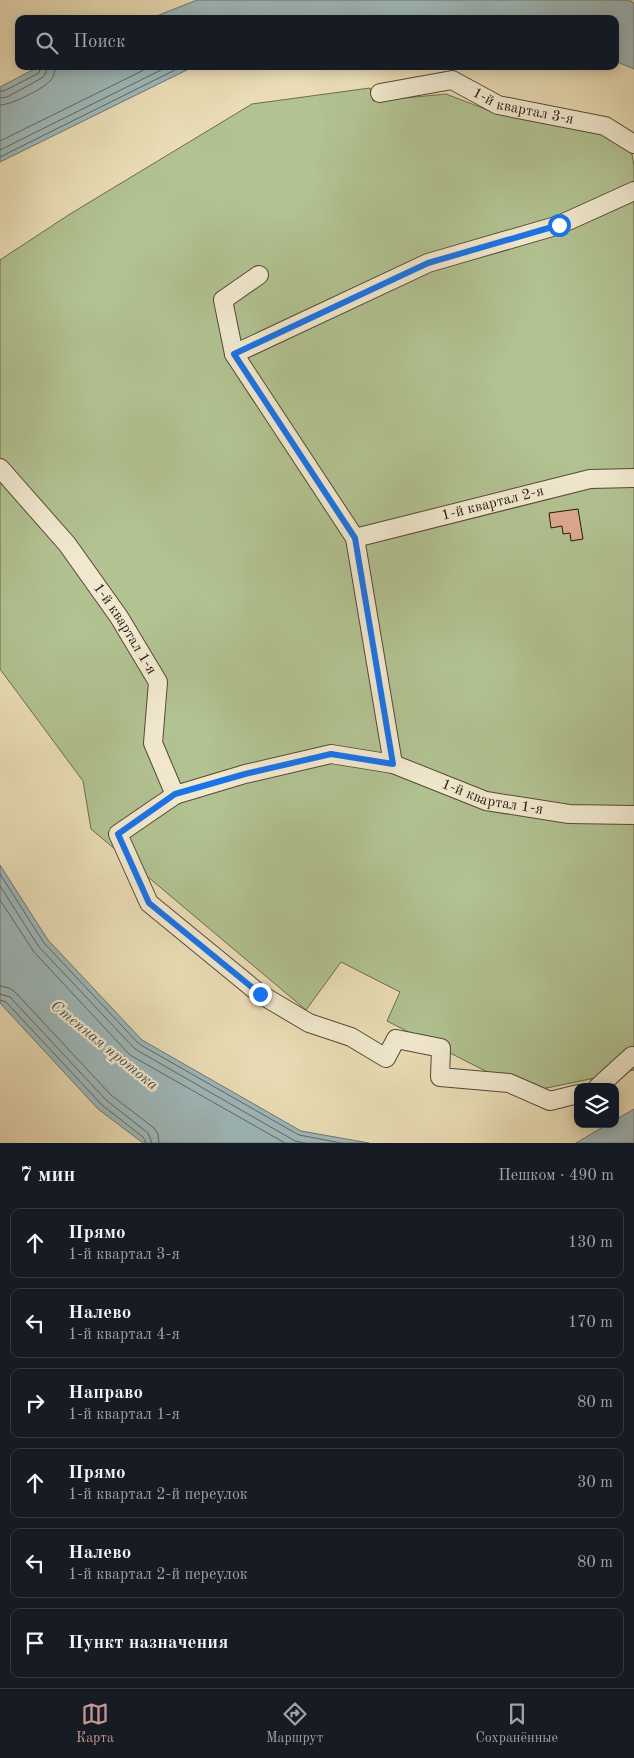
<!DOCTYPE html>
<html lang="ru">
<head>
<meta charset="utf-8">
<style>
	:root { --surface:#171b24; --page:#242831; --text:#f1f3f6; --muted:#9ea1a6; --line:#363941; --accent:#c59692 }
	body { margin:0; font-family:"Old Standard TT",serif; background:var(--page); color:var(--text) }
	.controls { position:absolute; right:15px; bottom:15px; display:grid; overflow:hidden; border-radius:10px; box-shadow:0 2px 12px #0003 }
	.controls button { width:45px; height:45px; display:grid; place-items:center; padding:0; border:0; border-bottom:1px solid var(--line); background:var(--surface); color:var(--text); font:25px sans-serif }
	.stop { position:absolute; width:15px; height:15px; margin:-11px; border:4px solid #1a73e8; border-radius:50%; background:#fff }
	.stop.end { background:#1a73e8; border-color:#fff; box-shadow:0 1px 5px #0008 }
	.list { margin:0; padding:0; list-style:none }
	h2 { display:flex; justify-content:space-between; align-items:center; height:65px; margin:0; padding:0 20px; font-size:21px }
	h2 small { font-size:16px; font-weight:400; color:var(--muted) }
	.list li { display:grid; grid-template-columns:32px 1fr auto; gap:15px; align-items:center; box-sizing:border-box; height:70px; margin:0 10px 10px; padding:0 10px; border:1px solid var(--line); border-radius:10px }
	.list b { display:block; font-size:19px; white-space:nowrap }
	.list p { margin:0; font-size:16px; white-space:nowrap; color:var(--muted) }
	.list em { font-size:16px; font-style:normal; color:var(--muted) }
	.icon { flex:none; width:28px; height:28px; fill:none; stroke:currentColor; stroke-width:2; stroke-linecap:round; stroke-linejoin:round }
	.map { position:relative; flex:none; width:634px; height:1143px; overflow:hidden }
	.search { position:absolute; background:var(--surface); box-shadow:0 2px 12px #0003; left:15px; right:15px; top:15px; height:55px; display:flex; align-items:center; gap:12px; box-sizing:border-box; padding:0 18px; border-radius:10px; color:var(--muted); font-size:19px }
	.sheet { height:545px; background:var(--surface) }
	nav { display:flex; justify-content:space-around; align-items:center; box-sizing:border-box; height:70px; border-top:1px solid var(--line); background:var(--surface); font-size:14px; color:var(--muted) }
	nav a { display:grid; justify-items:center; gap:2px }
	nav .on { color:var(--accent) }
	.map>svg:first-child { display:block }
	.green { fill:#b2c291; stroke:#6b6c50 }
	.water { fill:#9eb8b9; stroke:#6d7775 }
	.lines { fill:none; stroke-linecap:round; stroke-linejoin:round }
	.shore { stroke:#616764; stroke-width:1 }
	.building { fill:#ddaa90; stroke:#24160e }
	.minor-casing { stroke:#564838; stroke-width:20 }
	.minor { stroke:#f1e9cf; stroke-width:18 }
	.route { stroke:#1a73e8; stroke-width:6 }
	.labels { text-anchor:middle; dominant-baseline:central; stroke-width:4.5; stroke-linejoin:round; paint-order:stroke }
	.street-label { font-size:15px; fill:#24160e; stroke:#f1e9cf }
	.water-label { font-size:16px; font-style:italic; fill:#4f4f4a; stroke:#f1e9cf }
</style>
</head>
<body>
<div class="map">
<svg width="634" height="1143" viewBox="0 0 634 1143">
	<rect width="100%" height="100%" fill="#eaddb5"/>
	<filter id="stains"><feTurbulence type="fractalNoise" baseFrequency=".004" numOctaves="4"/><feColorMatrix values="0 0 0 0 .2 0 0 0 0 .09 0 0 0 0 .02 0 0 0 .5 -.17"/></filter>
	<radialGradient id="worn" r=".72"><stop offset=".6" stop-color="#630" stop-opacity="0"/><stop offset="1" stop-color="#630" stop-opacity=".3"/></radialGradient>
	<polygon class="green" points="370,88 373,101 446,94 498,114 603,134 632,154 634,166 634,1070 527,1092 387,1021 400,992 341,962 306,1010 91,829 83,781 0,669 0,260 70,214 252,104"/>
	<g class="water">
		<polygon points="197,0 629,0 634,3 634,69 615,61 615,19 149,19"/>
		<polygon points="40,66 195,66 0,162 0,87"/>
		<polygon points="0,865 48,940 142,1040 301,1131 369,1143 143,1143 98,1109 0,1003"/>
		<polygon points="634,1109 634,1143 576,1143 608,1124 615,1124 615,1120"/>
	</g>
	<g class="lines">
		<g class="shore">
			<polyline points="0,91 4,91 39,73 41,66"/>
			<polyline points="0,98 7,97 42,78 46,73 47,66"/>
			<path d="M0 105C11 105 43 89 50 81 54 77 55 72 55 66"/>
			<polyline points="0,141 152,66"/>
			<polyline points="0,150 169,66"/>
			<polyline points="0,157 183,66"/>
			<polyline points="0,874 44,943 139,1044 299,1135 341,1143"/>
			<polyline points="0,886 39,947 135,1049 295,1141 305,1143"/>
			<polyline points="0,900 34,952 130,1055 285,1143"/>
			<polyline points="0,986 9,988 15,992 111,1095 154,1128 158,1134 159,1143"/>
			<polyline points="0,994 10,997 106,1100 148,1133 152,1143"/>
			<polyline points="0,1000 6,1002 102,1105 143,1137 146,1143"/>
		</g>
	</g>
	<polygon class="building" points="578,509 583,539 571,541 570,533 563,534 562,526 551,528 549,513"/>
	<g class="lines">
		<g class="minor-casing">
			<g id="minor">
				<path id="s1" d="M380 93 452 80 498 105 605 126 634 144"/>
				<polyline points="259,275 223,300 234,354 355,538 393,764"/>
				<polyline points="234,354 428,263 559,225 634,191"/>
				<path id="s2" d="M0 468 67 544 119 617 158 682 153 743 175 795 245 774 331 754 393 764 486 801 569 814 634 815"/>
				<path id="s3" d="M355 538 590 479 634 478"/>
				<polyline points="175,795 118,834 149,903 260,994 309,1023 351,1037 386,1058 396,1039 441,1048 440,1077 509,1083 550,1101 578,1094"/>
				<polyline points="598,1087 632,1056"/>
			</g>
		</g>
		<use href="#minor" class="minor"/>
	</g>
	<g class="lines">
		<polyline class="route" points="260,994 149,903 118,834 175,794 245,774 331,754 393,764 355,538 234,354 428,263 559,225"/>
	</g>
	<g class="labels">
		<g class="street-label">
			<text stroke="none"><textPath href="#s1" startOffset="150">1-й квартал 3-я</textPath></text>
			<text stroke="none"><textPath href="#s3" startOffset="142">1-й квартал 2-я</textPath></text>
			<text stroke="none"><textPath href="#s2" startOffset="204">1-й квартал 1-я</textPath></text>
			<text stroke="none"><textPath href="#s2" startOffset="714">1-й квартал 1-я</textPath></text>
		</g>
		<g class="water-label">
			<text transform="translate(104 1046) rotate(39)">Степная протока</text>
		</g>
	</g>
	<rect width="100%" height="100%" filter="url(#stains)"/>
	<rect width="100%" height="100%" fill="url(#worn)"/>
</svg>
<div class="controls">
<button><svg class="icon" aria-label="layers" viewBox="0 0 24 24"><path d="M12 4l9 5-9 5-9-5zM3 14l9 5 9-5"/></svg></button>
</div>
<div class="stop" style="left:559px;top:225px"></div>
<div class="stop end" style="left:260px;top:994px"></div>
<div class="search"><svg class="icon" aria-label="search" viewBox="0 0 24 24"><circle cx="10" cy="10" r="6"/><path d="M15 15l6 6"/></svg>Поиск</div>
</div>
<section class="sheet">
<h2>7 мин<small>Пешком · 490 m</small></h2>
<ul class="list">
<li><svg class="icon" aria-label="ahead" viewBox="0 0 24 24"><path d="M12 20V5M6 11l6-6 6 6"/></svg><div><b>Прямо</b><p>1-й квартал 3-я</p></div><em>130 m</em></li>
<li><svg class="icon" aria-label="left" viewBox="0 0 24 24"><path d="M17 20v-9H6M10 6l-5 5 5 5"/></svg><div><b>Налево</b><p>1-й квартал 4-я</p></div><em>170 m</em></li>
<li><svg class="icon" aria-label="right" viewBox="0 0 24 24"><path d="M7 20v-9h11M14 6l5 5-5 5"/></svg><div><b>Направо</b><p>1-й квартал 1-я</p></div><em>80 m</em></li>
<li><svg class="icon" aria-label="ahead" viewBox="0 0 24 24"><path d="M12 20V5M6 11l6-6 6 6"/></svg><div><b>Прямо</b><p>1-й квартал 2-й переулок</p></div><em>30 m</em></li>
<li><svg class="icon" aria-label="left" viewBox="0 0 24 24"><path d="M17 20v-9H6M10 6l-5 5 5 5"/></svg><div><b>Налево</b><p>1-й квартал 2-й переулок</p></div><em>80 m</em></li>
<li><svg class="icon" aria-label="arrive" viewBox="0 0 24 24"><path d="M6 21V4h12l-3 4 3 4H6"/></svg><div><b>Пункт назначения</b></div></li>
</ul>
</section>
<nav>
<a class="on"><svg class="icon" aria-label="map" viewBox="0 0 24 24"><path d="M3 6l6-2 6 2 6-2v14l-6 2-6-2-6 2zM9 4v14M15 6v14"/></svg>Карта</a>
<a><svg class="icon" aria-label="directions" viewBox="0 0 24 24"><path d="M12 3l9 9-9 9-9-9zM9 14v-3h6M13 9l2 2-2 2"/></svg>Маршрут</a>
<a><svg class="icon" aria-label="saved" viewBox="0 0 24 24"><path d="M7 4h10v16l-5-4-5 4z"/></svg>Сохранённые</a>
</nav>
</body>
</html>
